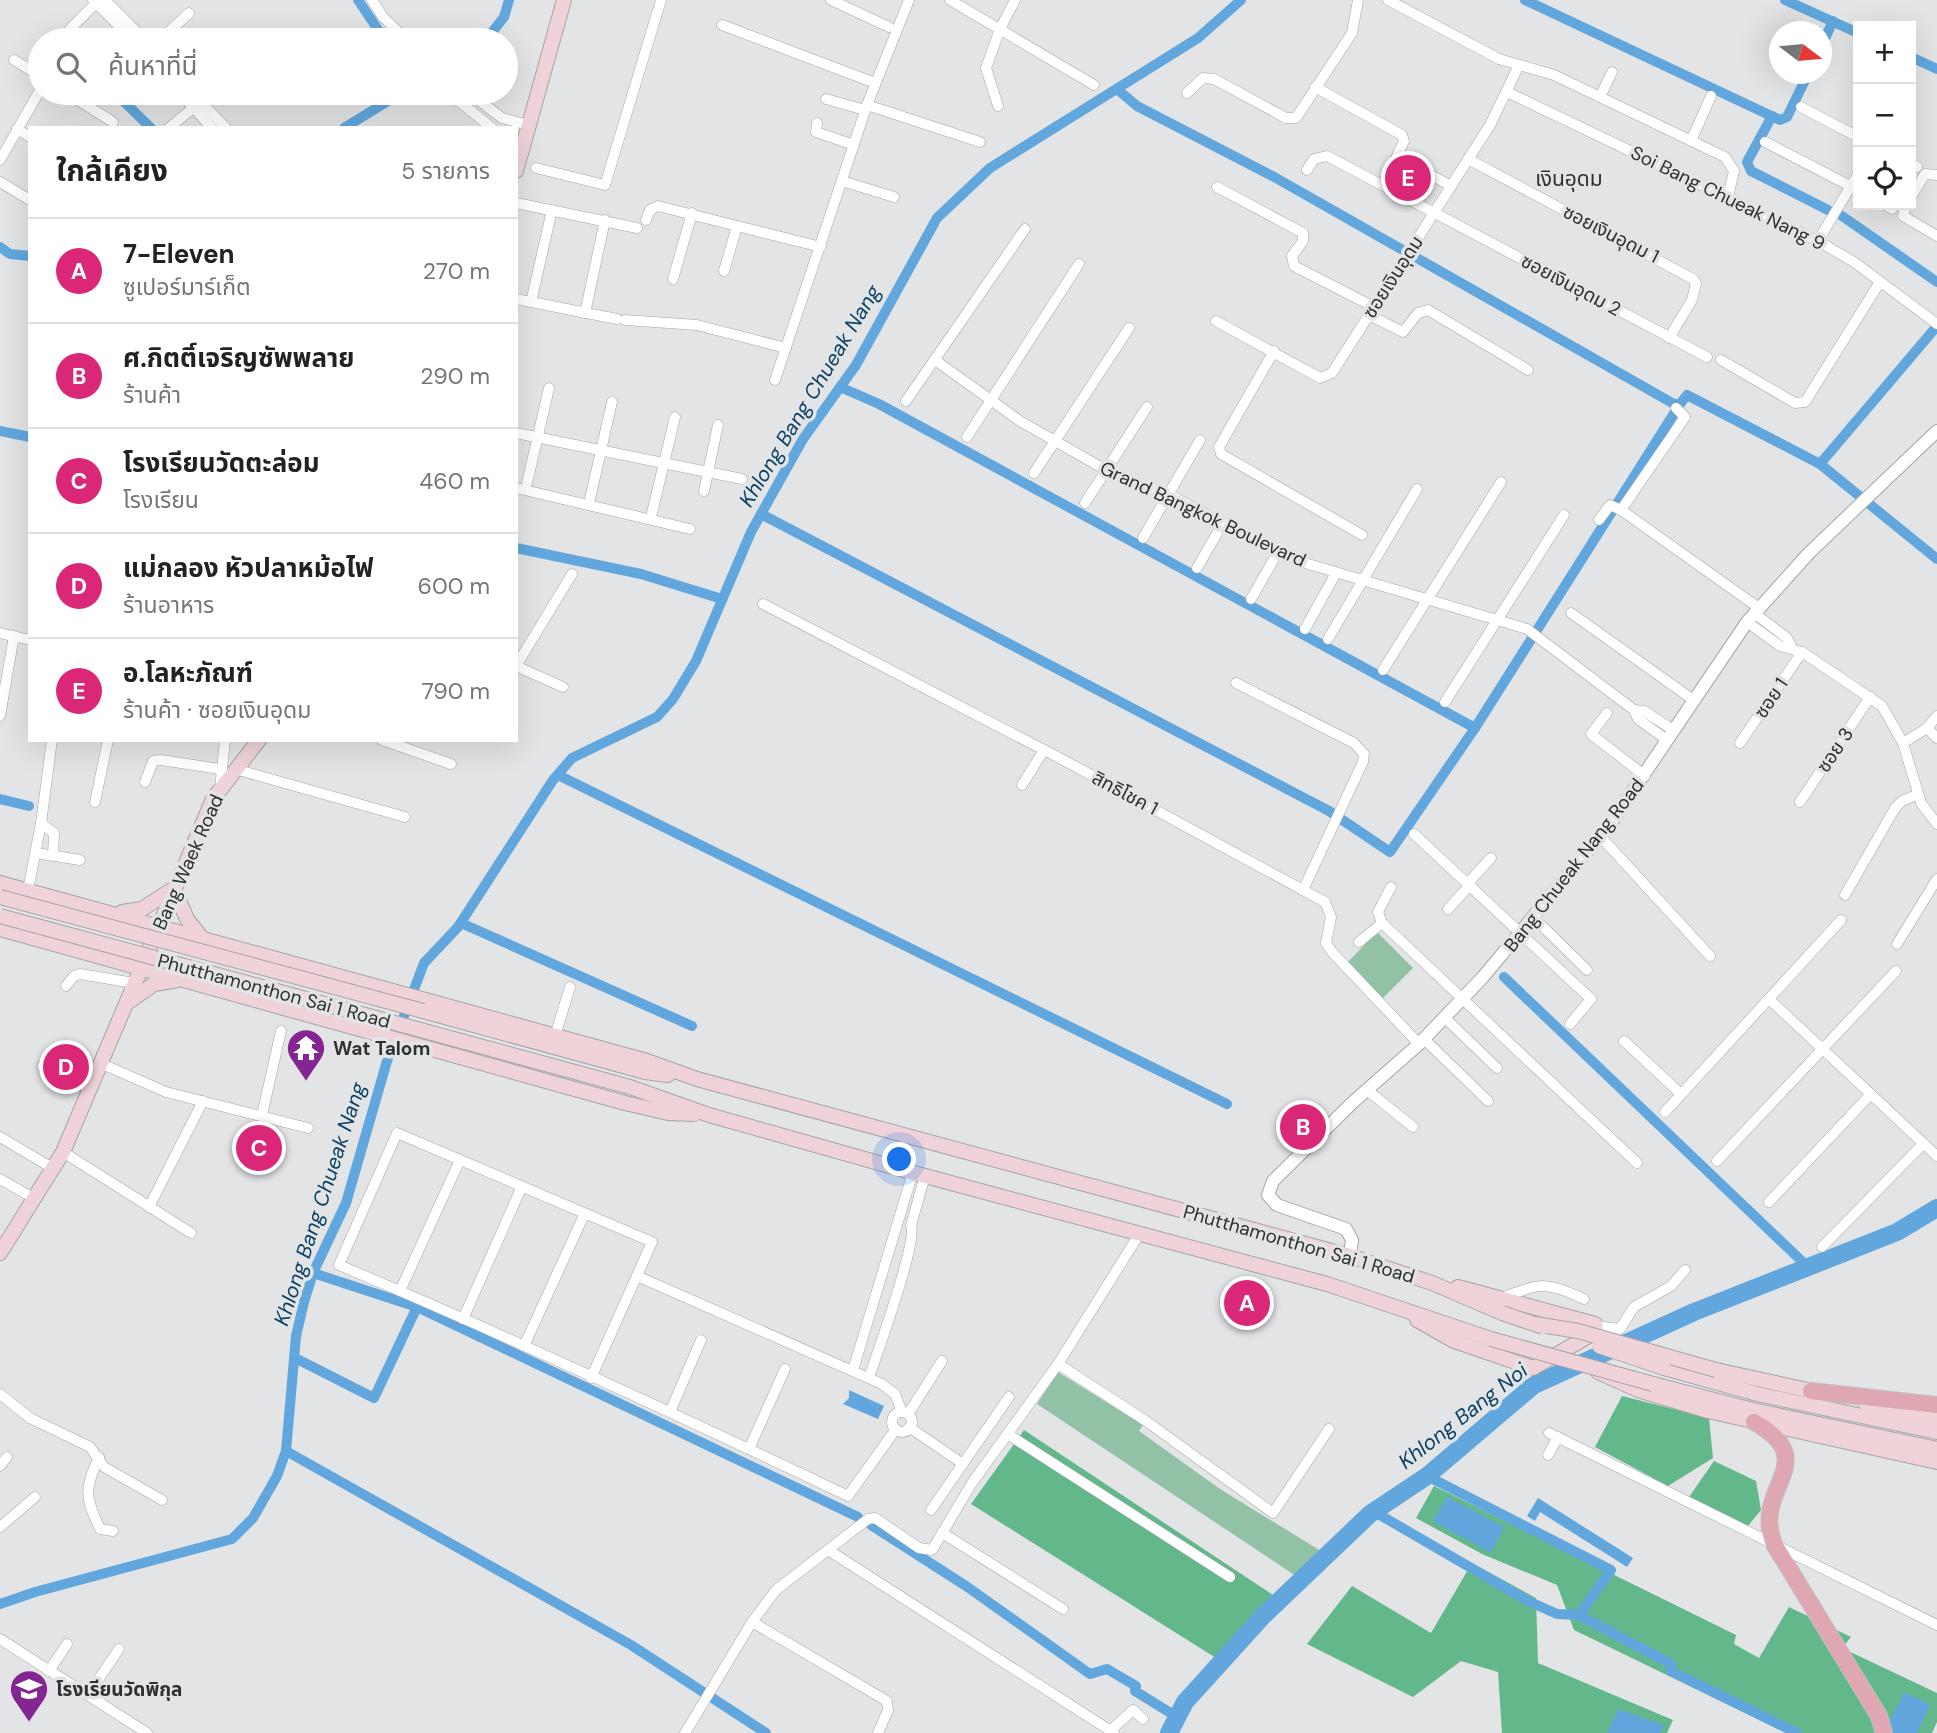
<!DOCTYPE html>
<html lang="th">
<head>
<meta charset="utf-8">
<style>
	:root { --surface:#fff; --page:#f6f6f6; --text:#222; --muted:#767676; --line:#e0e0e0; --accent:#db2777 }
	body { margin:0; font-family:"DM Sans","Noto Sans Thai",sans-serif; background:var(--page); color:var(--text) }
	.controls { position:absolute; right:21px; top:21px; display:grid; overflow:hidden; border-radius:0px; box-shadow:0 7px 28px #0002 }
	.controls button { width:63px; height:63px; display:grid; place-items:center; padding:0; border:0; border-bottom:2px solid var(--line); background:var(--surface); color:var(--text); font:35px sans-serif }
	.compass { position:absolute; left:1769px; top:21px; width:63px; height:63px; border-radius:50%; background:var(--surface); box-shadow:0 7px 28px #0002; rotate:106deg }
	.you { position:absolute; left:900px; top:1160px; width:24px; height:24px; margin:-18px; border:5px solid #fff; border-radius:50%; background:#1a73e8; box-shadow:0 0 0 10px #1a73e833 }
	.badge { display:grid; place-items:center; width:46px; height:46px; border-radius:50%; background:var(--accent); color:#fff; font-size:23px; font-weight:700 }
	.pin { position:absolute; translate:-50% -50%; border:4px solid #fff; box-shadow:0 2px 7px #0006 }
	.list { margin:0; padding:0; list-style:none }
	h2 { display:flex; justify-content:space-between; align-items:center; height:91px; margin:0; padding:0 28px; font-size:30px }
	h2 small { font-size:23px; font-weight:400; color:var(--muted) }
	.list li { display:grid; grid-template-columns:46px 1fr auto; gap:21px; align-items:center; box-sizing:border-box; height:105px; padding:0 28px; border-top:2px solid var(--line) }
	.list b { display:block; font-size:26px; white-space:nowrap }
	.list p { margin:0; font-size:23px; white-space:nowrap; color:var(--muted) }
	.list em { font-size:23px; font-style:normal; color:var(--muted) }
	.icon { flex:none; width:38px; height:38px; fill:none; stroke:currentColor; stroke-width:2; stroke-linecap:round; stroke-linejoin:round }
	.map { position:relative; flex:none; width:1937px; height:1733px; overflow:hidden }
	.search { position:absolute; background:var(--surface); box-shadow:0 7px 28px #0002; left:28px; top:28px; width:490px; height:77px; display:flex; align-items:center; gap:18px; box-sizing:border-box; padding:0 24px; border-radius:38px; color:var(--muted); font-size:26px }
	.panel { position:absolute; background:var(--surface); box-shadow:0 7px 28px #0002; left:28px; top:126px; width:490px; height:616px; border-radius:0px }
	.map>svg:first-child { display:block }
	.green { fill:#92c2a6 }
	.forest { fill:#63b88b }
	.water { fill:#61a7dd }
	.lines { fill:none; stroke-linecap:round; stroke-linejoin:round }
	.canal { stroke:#61a7dd; stroke-width:10 }
	.river { stroke:#61a7dd; stroke-width:18 }
	.minor-casing { stroke:#a4a5a6; stroke-width:11 }
	.tertiary-casing { stroke:#a4a5a6; stroke-width:14 }
	.secondary-casing { stroke:#a4a5a6; stroke-width:16 }
	.primary-casing { stroke:#c1c1c1; stroke-width:18 }
	.minor { stroke:#fff; stroke-width:10 }
	.tertiary { stroke:#fff; stroke-width:12 }
	.secondary { stroke:#efd3d8; stroke-width:14 }
	.primary { stroke:#dfa7b1; stroke-width:16 }
	.secondary-bridge-casing { stroke:#a4a5a6; stroke-width:16; stroke-linecap:butt }
	.secondary-bridge { stroke:#efd3d8; stroke-width:14 }
	.labels { text-anchor:middle; dominant-baseline:central; stroke-width:7; stroke-linejoin:round; paint-order:stroke }
	.street-label { font-size:19px; fill:#2f3030; stroke:#e3e4e5 }
	.poi-label { font-size:19px; font-weight:bold; fill:#2f3030; stroke:#e3e4e5; text-anchor:start }
	.neighbourhood-label { font-size:21px; fill:#303031; stroke:#e3e4e5 }
	.water-label { font-size:21px; font-style:italic; fill:#0b4266; stroke:#e3e4e5 }
</style>
</head>
<body>
<div class="map">
<svg width="1937" height="1733" viewBox="0 0 1937 1733">
	<rect width="100%" height="100%" fill="#e3e4e5"/>
	<g class="green">
		<polygon points="1377,932 1413,968 1380,1001 1344,966"/>
		<polygon points="1058,1372 1143,1425 1139,1431 1220,1489 1321,1551 1296,1576 1037,1404"/>
	</g>
	<g class="forest">
		<polygon points="1622,1396 1709,1418 1713,1458 1668,1486 1595,1447"/>
		<polygon points="1024,1430 1273,1595 1216,1658 971,1504"/>
		<polygon points="1714,1461 1756,1481 1761,1510 1747,1527 1689,1497"/>
		<polygon points="1434,1486 1736,1635 1734,1644 1759,1658 1789,1607 1851,1637 1842,1648 1937,1693 1937,1722 1932,1733 1786,1733 1574,1630 1557,1585 1482,1554 1416,1518"/>
		<polygon points="1472,1563 1536,1598 1538,1663 1673,1720 1667,1733 1502,1733 1498,1672 1461,1661 1413,1697 1307,1644 1352,1586 1431,1633"/>
	</g>
	<g class="water">
		<polygon points="849,1390 884,1406 878,1419 843,1404 849,1398"/>
		<polygon points="1447,1497 1504,1527 1491,1553 1433,1521"/>
		<polygon points="1538,1498 1633,1558 1627,1567 1540,1512 1535,1521 1527,1516"/>
		<polygon points="1904,1692 1930,1705 1917,1733 1884,1733"/>
		<polygon points="1618,1709 1664,1725 1660,1733 1607,1733"/>
	</g>
	<g class="lines">
		<g class="canal">
			<polyline points="358,0 385,40"/>
			<polyline points="1525,0 1780,120 1787,117 1808,74"/>
			<polyline points="1785,0 1858,33"/>
			<polyline points="486,40 504,17 509,0"/>
			<polyline points="1822,45 1833,21"/>
			<polyline points="1911,57 1937,69"/>
			<polyline points="1117,89 1137,106 1276,178 1674,404 1680,404 1687,395 1820,464 1937,559"/>
			<polyline points="115,93 151,128"/>
			<polyline points="1772,116 1747,162 1751,171 1828,210"/>
			<polyline points="344,128 401,93"/>
			<polyline points="1842,216 1937,282"/>
			<polyline points="0,247 10,254 30,256"/>
			<polyline points="840,387 879,404 1475,728"/>
			<polyline points="0,431 30,437"/>
			<polyline points="1820,464 1937,326"/>
			<polyline points="761,514 1329,811 1390,852 1475,728 1680,404"/>
			<polyline points="516,548 641,574 722,599"/>
			<polyline points="558,775 1227,1104"/>
			<polyline points="0,799 29,806"/>
			<polyline points="461,923 692,1026"/>
			<polyline points="1504,977 1808,1267"/>
			<polyline points="313,1273 417,1307 858,1517"/>
			<polyline points="295,1358 374,1398 417,1307"/>
			<polyline points="286,1451 631,1645 766,1733"/>
			<polyline points="1427,1476 1611,1570 1579,1615 1671,1664 1671,1671 1797,1733"/>
			<polyline points="1373,1511 1528,1601 1557,1614 1579,1615"/>
			<polyline points="871,1525 966,1586 1090,1674 1107,1669 1136,1686 1135,1691 1177,1717"/>
			<polyline points="0,1604 35,1592 232,1539 253,1518 277,1476 286,1451 296,1336 304,1302 313,1273 346,1203 387,1061 424,963 458,927 553,780 572,758 657,717 673,699 696,661 751,532 803,439 856,365 937,218 990,168 1198,38 1241,0"/>
		</g>
		<polyline class="river" points="1169,1733 1185,1702 1263,1616 1370,1514 1427,1476 1534,1385 1694,1312 1897,1232 1937,1208"/>
		<g class="minor-casing">
			<g id="minor">
				<polyline points="93,0 133,40"/>
				<polyline points="105,0 145,40"/>
				<polyline points="372,0 383,17 407,40"/>
				<polyline points="831,0 889,27"/>
				<polyline points="950,0 1094,85"/>
				<polyline points="1388,0 1499,59 1554,75 1725,157 1734,171 1728,197"/>
				<polyline points="722,25 875,83"/>
				<polyline points="65,40 71,28 99,0"/>
				<polyline points="160,40 189,13"/>
				<polyline points="14,60 40,76"/>
				<polyline points="1315,87 1402,135 1404,141 1397,156 1451,186"/>
				<polyline points="1507,92 1818,241 1854,262 1937,324"/>
				<polyline points="67,93 113,122"/>
				<polyline points="180,93 212,128"/>
				<polyline points="192,93 226,128"/>
				<polyline points="449,93 492,128"/>
				<polyline points="469,93 502,118 528,125"/>
				<polyline points="1187,93 1203,78 1214,79 1286,118 1296,118 1352,33 1358,0"/>
				<polyline points="1600,97 1612,72"/>
				<polyline points="826,99 865,110"/>
				<polyline points="867,105 980,142"/>
				<polyline points="998,106 986,68 1000,29 1015,0"/>
				<polyline points="1801,107 1858,137"/>
				<polyline points="817,123 816,132 854,145"/>
				<polyline points="169,128 211,93"/>
				<polyline points="17,129 30,137"/>
				<polyline points="1691,141 1711,96"/>
				<polyline points="1765,142 1858,190"/>
				<polyline points="1468,159 1693,279 1696,283 1692,300 1669,338"/>
				<polyline points="0,160 40,90"/>
				<polyline points="1911,163 1917,167"/>
				<polyline points="536,168 605,185 661,0"/>
				<polyline points="1307,170 1314,159 1327,156 1707,357"/>
				<polyline points="842,181 894,197"/>
				<polyline points="0,182 30,200"/>
				<polyline points="1217,187 1303,233 1303,241 1292,256 1294,266 1374,307"/>
				<polyline points="1911,197 1925,174 1937,175"/>
				<polyline points="516,203 637,228"/>
				<polyline points="1885,205 1892,209"/>
				<polyline points="1906,205 1903,216 1937,236"/>
				<polyline points="646,220 650,210 658,206 737,226"/>
				<polyline points="1818,241 1858,174"/>
				<polyline points="724,271 737,226 821,247"/>
				<polyline points="673,279 692,213"/>
				<polyline points="516,299 617,319"/>
				<polyline points="531,302 552,210"/>
				<polyline points="585,313 605,220"/>
				<polyline points="1369,315 1403,332 1418,313 1428,310 1528,370"/>
				<polyline points="625,320 697,325 786,348"/>
				<polyline points="1216,321 1320,378 1332,373 1490,125 1519,65"/>
				<polyline points="1274,351 1219,447 1221,454 1362,535"/>
				<polyline points="935,360 1020,421 1106,470 1177,499 1295,560 1527,629 1634,710"/>
				<polyline points="1721,360 1795,403 1805,402 1880,282"/>
				<polyline points="775,380 867,105 909,0"/>
				<polyline points="906,401 1025,229"/>
				<polyline points="1676,408 1685,417 1621,510 1759,608"/>
				<polyline points="516,433 742,479"/>
				<polyline points="967,437 1079,264"/>
				<polyline points="1034,473 1129,328"/>
				<polyline points="527,483 549,388"/>
				<polyline points="516,488 690,529"/>
				<polyline points="704,491 718,425"/>
				<polyline points="590,499 612,402"/>
				<polyline points="1085,503 1147,407"/>
				<polyline points="652,513 675,417"/>
				<polyline points="1599,520 1610,505 1621,510"/>
				<polyline points="1143,538 1200,440"/>
				<polyline points="1197,568 1223,523"/>
				<polyline points="1251,599 1278,552"/>
				<polyline points="763,604 1069,763 1325,902 1331,917 1326,943 1332,952 1419,1044"/>
				<polyline points="1571,613 1692,699"/>
				<polyline points="1754,613 1787,638 1792,648"/>
				<polyline points="1747,622 1780,646 1802,652 1882,706 1903,743 1921,803 1937,824"/>
				<polyline points="1305,629 1336,573"/>
				<polyline points="0,633 30,640"/>
				<polyline points="1328,639 1417,489"/>
				<polyline points="516,666 572,574"/>
				<polyline points="516,666 563,687"/>
				<polyline points="1383,670 1501,482"/>
				<polyline points="1236,683 1354,743 1364,754 1363,762 1303,890"/>
				<polyline points="1445,702 1564,515"/>
				<polyline points="1607,713 1591,734 1645,776"/>
				<polyline points="0,716 14,636"/>
				<polyline points="1927,728 1937,738"/>
				<polyline points="382,740 451,764"/>
				<polyline points="1667,740 1638,719 1634,710 1644,711 1673,730"/>
				<polyline points="1740,743 1802,652"/>
				<polyline points="1903,743 1927,728 1937,716"/>
				<polyline points="235,769 405,817"/>
				<polyline points="145,782 153,761 161,760 220,769"/>
				<polyline points="1022,785 1044,750"/>
				<polyline points="220,789 225,740"/>
				<polyline points="95,802 108,740"/>
				<polyline points="1800,802 1870,697"/>
				<polyline points="41,823 54,833 53,856"/>
				<polyline points="1414,834 1591,999 1570,1024"/>
				<polyline points="1600,836 1710,956"/>
				<polyline points="36,853 80,860"/>
				<polyline points="1468,883 1491,858"/>
				<polyline points="28,890 41,823 52,740"/>
				<polyline points="1845,895 1895,808 1902,801 1918,794"/>
				<polyline points="1448,909 1470,885"/>
				<polyline points="1534,918 1587,970"/>
				<polyline points="1382,923 1637,1163"/>
				<polyline points="1359,942 1382,923 1378,912 1391,887"/>
				<polyline points="1897,944 1937,879"/>
				<polyline points="66,986 74,976 80,974 134,983"/>
				<polyline points="1769,999 1937,1156"/>
				<polyline points="1445,1018 1497,1068"/>
				<polyline points="555,1036 570,987"/>
				<polyline points="1424,1039 1488,1101"/>
				<polyline points="1624,1041 1681,1094"/>
				<polyline points="102,1064 166,1092 308,1128"/>
				<polyline points="42,1066 90,1088"/>
				<polyline points="1367,1090 1413,1127"/>
				<polyline points="1665,1112 1841,920"/>
				<polyline points="262,1115 281,1031"/>
				<polyline points="0,1137 54,1169"/>
				<polyline points="63,1152 191,1233"/>
				<polyline points="1717,1161 1896,971"/>
				<polyline points="0,1179 35,1199"/>
				<polyline points="1769,1202 1870,1095"/>
				<polyline points="149,1207 203,1101"/>
				<polyline points="1822,1247 1923,1144"/>
				<polyline points="637,1276 882,1384 895,1394 902,1412"/>
				<polyline points="400,1291 460,1160"/>
				<path d="M1501 1298C1542 1283 1544 1281 1584 1299"/>
				<polyline points="463,1319 522,1186"/>
				<polyline points="1596,1326 1620,1329 1634,1307 1671,1286 1685,1270"/>
				<polyline points="524,1346 584,1215"/>
				<polyline points="1058,1364 1146,1421 1273,1513 1329,1429"/>
				<polyline points="853,1370 913,1172"/>
				<path d="M591 1378 652 1242 397 1133 339 1265C510 1337 680 1416 848 1496L896 1429"/>
				<path d="M869 1378C877 1353 918 1242 911 1225L925 1176"/>
				<polyline points="0,1394 30,1418 90,1447 104,1467 162,1500"/>
				<polyline points="670,1412 701,1340"/>
				<circle cx="902" cy="1422" r="10"/>
				<polyline points="908,1414 942,1361"/>
				<polyline points="909,1427 963,1464"/>
				<polyline points="1549,1433 1937,1625"/>
				<polyline points="1009,1435 1230,1577"/>
				<polyline points="749,1449 785,1369"/>
				<polyline points="1548,1455 1558,1437"/>
				<path d="M99 1457C84 1490 85 1497 100 1529L113 1531"/>
				<polyline points="0,1466 7,1457"/>
				<polyline points="931,1510 1009,1397"/>
				<polyline points="0,1527 35,1497"/>
				<polyline points="944,1534 1063,1609"/>
				<polyline points="828,1550 1114,1733"/>
				<polyline points="752,1622 887,1701 888,1710 878,1733"/>
				<polyline points="0,1639 147,1733"/>
				<polyline points="49,1671 67,1644"/>
				<polyline points="88,1695 119,1649"/>
				<polyline points="1111,1730 1133,1710 1143,1719"/>
				<polyline points="685,1733 752,1622 776,1590 868,1519 875,1518 919,1548 932,1550 972,1483 1058,1364 1140,1233"/>
			</g>
		</g>
		<g class="tertiary-casing">
			<polyline id="tertiary" points="1350,1256 1352,1240 1346,1229 1277,1205 1268,1195 1273,1181 1352,1103 1419,1044 1483,977 1611,823 1747,622 1809,553 1937,431"/>
		</g>
		<g class="secondary-casing">
			<g id="secondary">
				<polyline points="516,171 564,0"/>
				<polyline points="0,883 647,1061 697,1079 1350,1256 1432,1283 1502,1313"/>
				<polyline points="174,889 187,919 202,938"/>
				<polyline points="122,912 142,909 173,889"/>
				<polyline points="0,929 625,1103 668,1113 694,1114"/>
				<polyline points="127,1003 154,984 178,980"/>
				<polyline points="423,1011 645,1072 668,1075"/>
				<polyline points="417,1029 630,1087 709,1115 925,1176 1327,1284 1491,1339"/>
				<polyline points="0,1253 63,1152 213,799 259,740"/>
				<polyline points="1417,1320 1454,1341 1533,1368 1596,1332 1595,1324 1458,1287"/>
				<polyline points="1664,1368 1757,1394 1937,1432"/>
				<polyline points="1716,1370 1821,1393"/>
				<polyline points="1598,1372 1638,1390 1708,1411 1937,1462"/>
				<polyline points="1653,1384 1753,1410 1937,1449"/>
				<polyline points="1865,1403 1937,1419"/>
			</g>
		</g>
		<g class="primary-casing">
			<g id="primary">
				<polyline points="1811,1391 1937,1405"/>
				<path d="M1754 1422C1825 1462 1751 1487 1774 1544L1879 1716 1884 1733"/>
			</g>
		</g>
		<use href="#minor" class="minor"/>
		<use href="#tertiary" class="tertiary"/>
		<use href="#secondary" class="secondary"/>
		<use href="#primary" class="primary"/>
		<g class="secondary-bridge-casing">
			<g id="secondary-bridge">
				<polyline points="0,897 423,1011"/>
				<polyline points="0,916 417,1029"/>
				<polyline points="1502,1313 1543,1327"/>
				<polyline points="1535,1324 1578,1331 1716,1370"/>
				<polyline points="1491,1339 1653,1384"/>
				<polyline points="1599,1346 1664,1368"/>
			</g>
		</g>
		<use href="#secondary-bridge" class="secondary-bridge"/>
	</g>
	<defs>
		<g id="temple-pin" transform="scale(2.0125)"><path d="M0 17L-7.5 6A9.5 9.5 0 1 1 7.5 6Z" fill="#842691" stroke="#e3e4e5"/><path d="M0-6L5-2H3V0L6.5 2.5H4V6H1.5V3h-3V6H-4V2.5H-6.5L-3 0V-2H-5Z" fill="#fff"/></g>
		<g id="school-pin" transform="scale(2.0125)"><path d="M0 17L-7.5 6A9.5 9.5 0 1 1 7.5 6Z" fill="#842691" stroke="#e3e4e5"/><path d="M0-5L7-2L0 1L-7-2ZM-4 1L0 2.5L4 1V4Q0 6-4 4Z" fill="#fff"/></g>
	</defs>
	<g fill-rule="evenodd">
		<use href="#temple-pin" x="306" y="1048"/>
		<use href="#school-pin" x="29" y="1689"/>
	</g>
	<g class="labels">
		<g class="street-label">
			<text transform="translate(1728 198) rotate(26)">Soi Bang Chueak Nang 9</text>
			<text transform="translate(1611 234) rotate(27)">ซอยเงินอุดม 1</text>
			<text transform="translate(1393 277) rotate(-57)">ซอยเงินอุดม</text>
			<text transform="translate(1571 285) rotate(28)">ซอยเงินอุดม 2</text>
			<text transform="translate(1203 514) rotate(25)">Grand Bangkok Boulevard</text>
			<text transform="translate(1771 698) rotate(-56)">ซอย 1</text>
			<text transform="translate(1835 750) rotate(-56)">ซอย 3</text>
			<text transform="translate(1125 793) rotate(28)">สิทธิโชค 1</text>
			<text transform="translate(188 862) rotate(-66)">Bang Waek Road</text>
			<text transform="translate(1574 865) rotate(-52)">Bang Chueak Nang Road</text>
			<text transform="translate(274 991) rotate(15)">Phutthamonthon Sai 1 Road</text>
			<text transform="translate(1299 1244) rotate(16)">Phutthamonthon Sai 1 Road</text>
		</g>
		<g class="poi-label">
			<text x="333" y="1048">Wat Talom</text>
			<text x="56" y="1689">โรงเรียนวัดพิกุล</text>
		</g>
		<g class="neighbourhood-label">
			<text x="1569" y="179">เงินอุดม</text>
		</g>
		<g class="water-label">
			<text transform="translate(810 396) rotate(-59)">Khlong Bang Chueak Nang</text>
			<text transform="translate(320 1204) rotate(-72)">Khlong Bang Chueak Nang</text>
			<text transform="translate(1463 1416) rotate(-38)">Khlong Bang Noi</text>
		</g>
	</g>
</svg>
<div class="controls">
<button>+</button>
<button>−</button>
<button><svg class="icon" aria-label="locate" viewBox="0 0 24 24"><circle cx="12" cy="12" r="6"/><path d="M12 2v4M12 18v4M2 12h4M18 12h4"/></svg></button>
</div>
<svg class="compass" viewBox="-18 -18 36 36"><path d="M0-13l5 13h-10z" fill="#e53935"/><path d="M0 13l5-13h-10z" fill="#767676"/></svg>
<div class="you"></div>
<div class="pin badge" style="left:1247px;top:1303px">A</div>
<div class="pin badge" style="left:1303px;top:1127px">B</div>
<div class="pin badge" style="left:259px;top:1148px">C</div>
<div class="pin badge" style="left:66px;top:1067px">D</div>
<div class="pin badge" style="left:1408px;top:178px">E</div>
<div class="search"><svg class="icon" aria-label="search" viewBox="0 0 24 24"><circle cx="10" cy="10" r="6"/><path d="M15 15l6 6"/></svg>ค้นหาที่นี่</div>
<section class="panel">
<h2>ใกล้เคียง<small>5 รายการ</small></h2>
<ul class="list">
<li><span class="badge">A</span><div><b>7-Eleven</b><p>ซูเปอร์มาร์เก็ต</p></div><em>270 m</em></li>
<li><span class="badge">B</span><div><b>ศ.กิตติ์เจริญซัพพลาย</b><p>ร้านค้า</p></div><em>290 m</em></li>
<li><span class="badge">C</span><div><b>โรงเรียนวัดตะล่อม</b><p>โรงเรียน</p></div><em>460 m</em></li>
<li><span class="badge">D</span><div><b>แม่กลอง หัวปลาหม้อไฟ</b><p>ร้านอาหาร</p></div><em>600 m</em></li>
<li><span class="badge">E</span><div><b>อ.โลหะภัณฑ์</b><p>ร้านค้า · ซอยเงินอุดม</p></div><em>790 m</em></li>
</ul>
</section>
</div>
</body>
</html>
